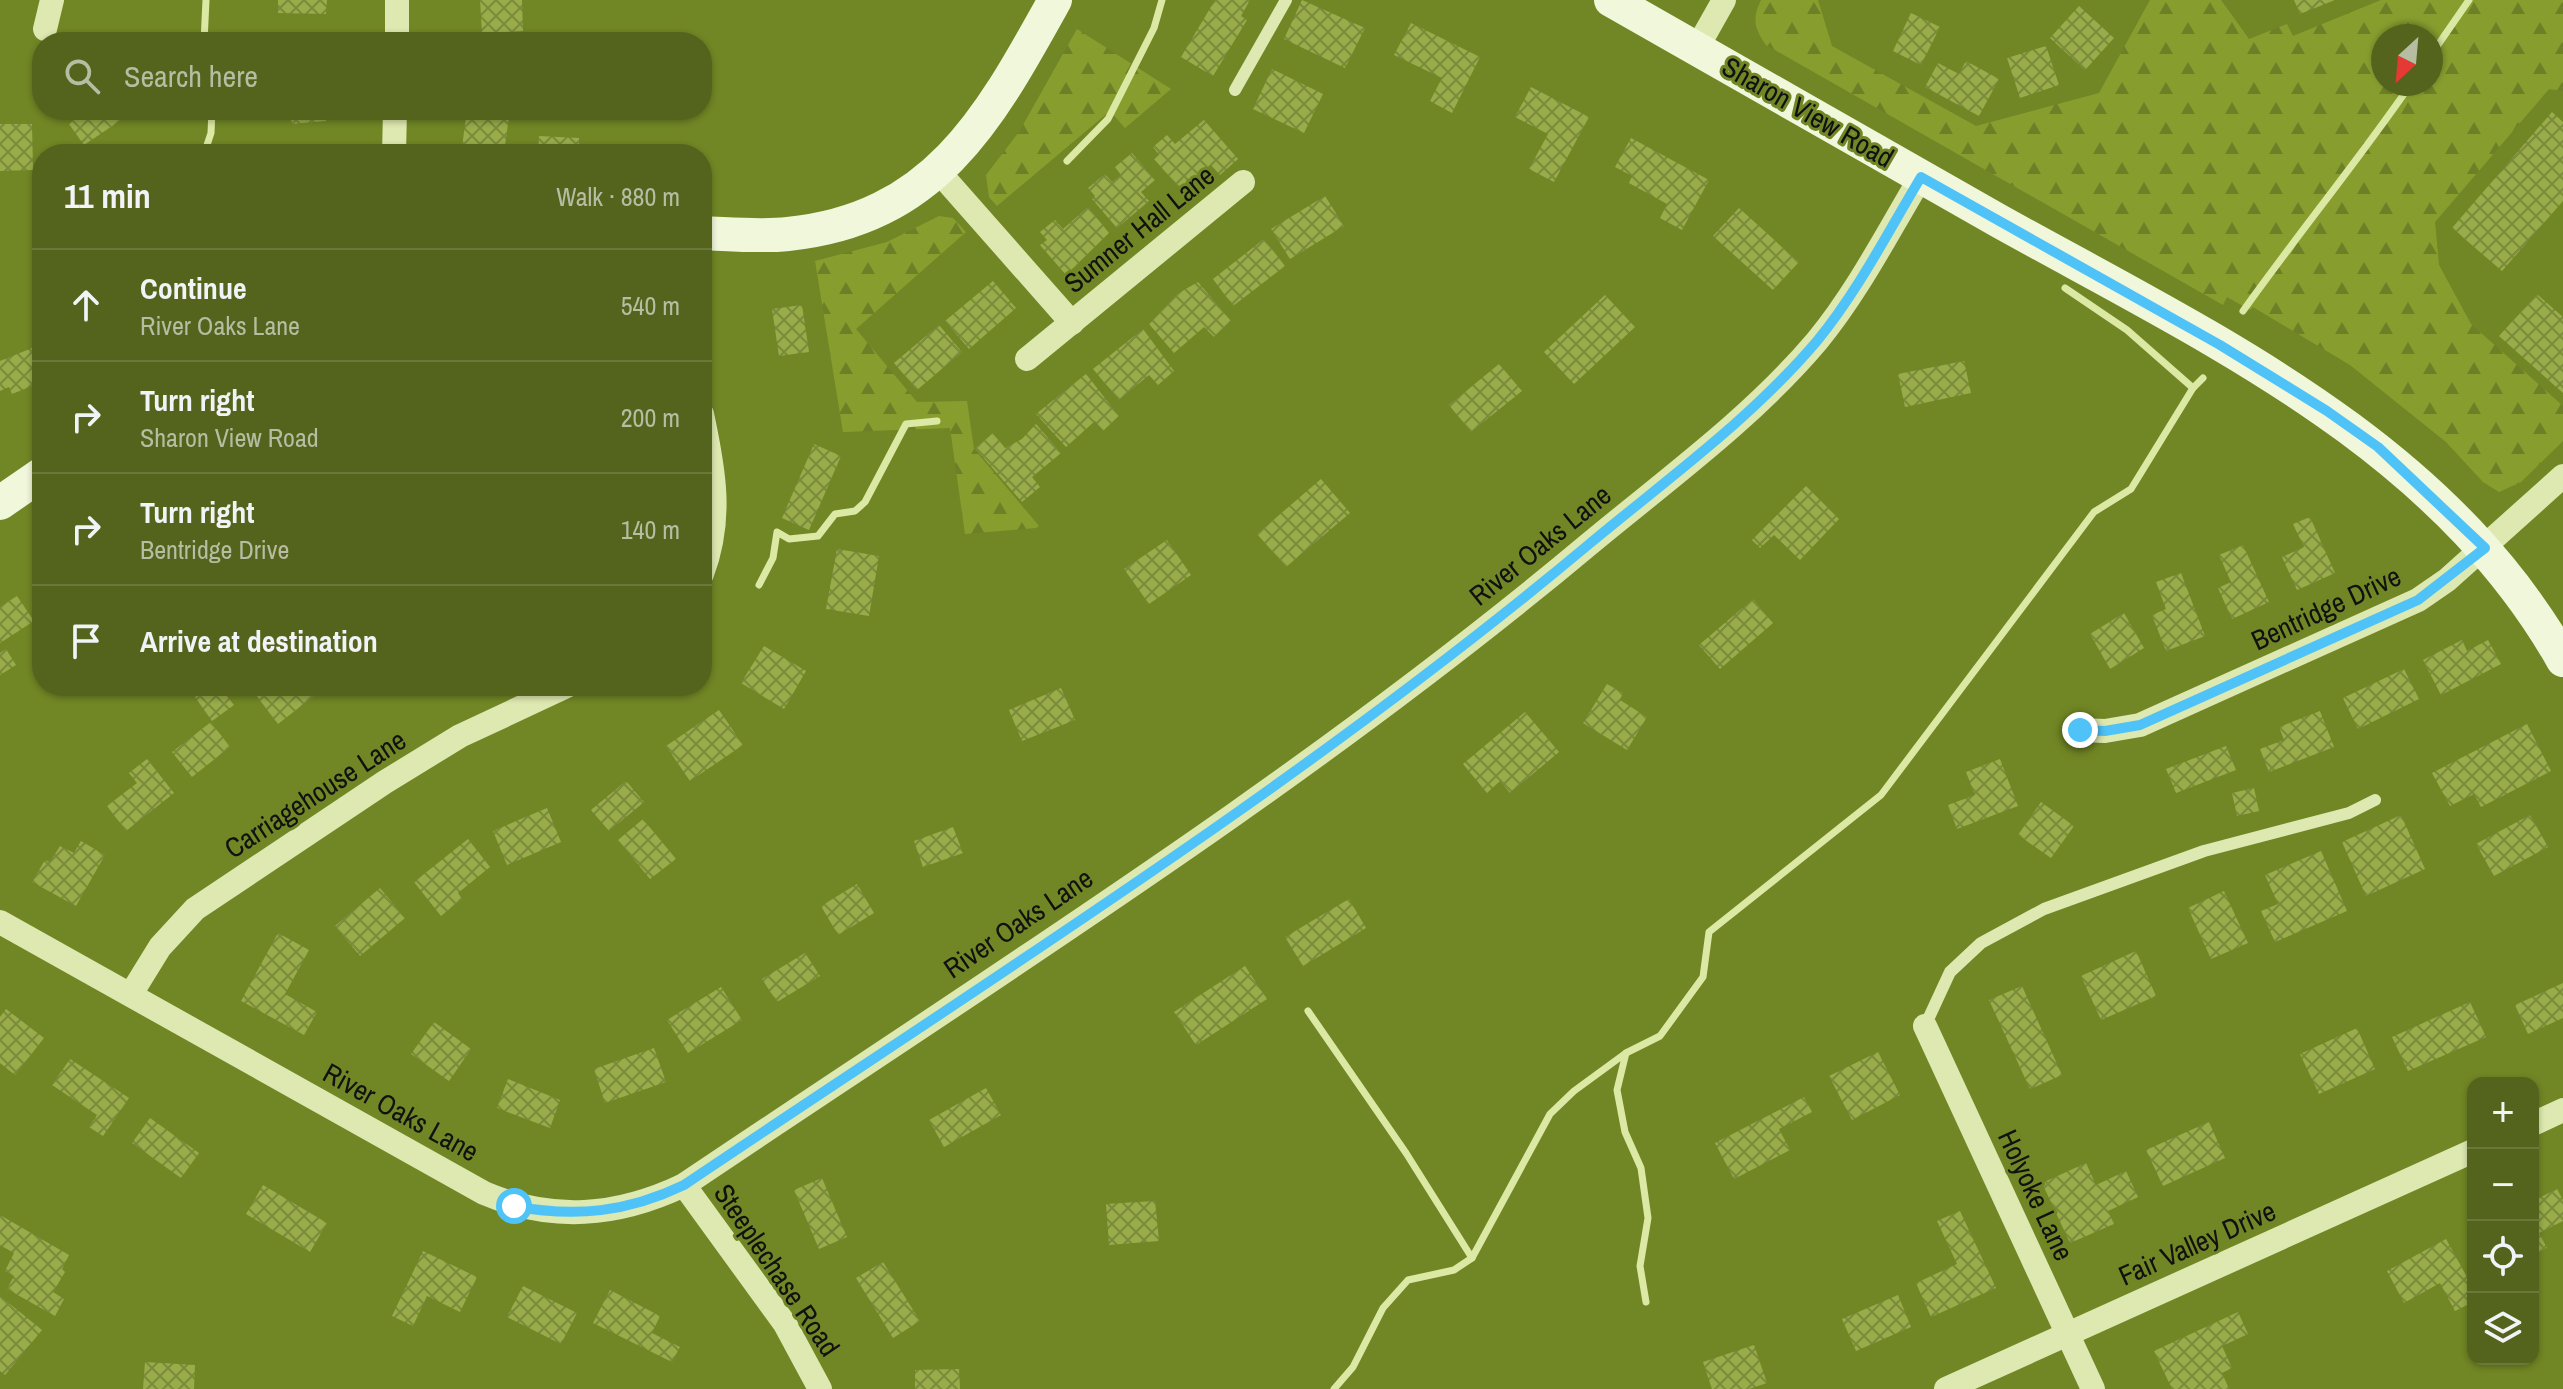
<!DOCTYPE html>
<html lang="en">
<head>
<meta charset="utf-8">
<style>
	:root { --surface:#55641c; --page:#5b6a25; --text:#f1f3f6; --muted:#b6bda3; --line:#6b783b }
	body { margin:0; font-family:"Archivo Narrow",sans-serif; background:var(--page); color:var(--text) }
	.controls { position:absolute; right:24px; bottom:24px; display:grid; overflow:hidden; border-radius:16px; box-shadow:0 2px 6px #0004 }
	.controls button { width:72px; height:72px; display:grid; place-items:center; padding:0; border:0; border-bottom:2px solid var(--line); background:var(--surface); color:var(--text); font:40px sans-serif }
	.compass { position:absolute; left:2371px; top:24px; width:72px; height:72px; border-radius:50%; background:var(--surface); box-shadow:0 2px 6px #0004; rotate:206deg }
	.stop { position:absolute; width:24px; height:24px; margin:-18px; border:6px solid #4fc3f7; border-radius:50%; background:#fff }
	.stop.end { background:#4fc3f7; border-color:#fff; box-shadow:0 2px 8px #0008 }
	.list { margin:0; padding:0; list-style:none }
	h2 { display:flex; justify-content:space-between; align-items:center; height:104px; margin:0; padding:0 32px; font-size:34px }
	h2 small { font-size:26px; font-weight:400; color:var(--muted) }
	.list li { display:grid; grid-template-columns:52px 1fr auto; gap:24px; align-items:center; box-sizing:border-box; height:112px; padding:0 32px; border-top:2px solid var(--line) }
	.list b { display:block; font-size:30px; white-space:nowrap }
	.list p { margin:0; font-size:26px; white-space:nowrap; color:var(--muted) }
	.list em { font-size:26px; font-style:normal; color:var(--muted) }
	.icon { flex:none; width:44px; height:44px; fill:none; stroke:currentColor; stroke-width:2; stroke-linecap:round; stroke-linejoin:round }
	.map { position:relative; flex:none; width:2563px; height:1389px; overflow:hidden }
	.search { position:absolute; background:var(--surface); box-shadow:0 2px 6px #0004; left:32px; top:32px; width:680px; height:88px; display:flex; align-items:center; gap:20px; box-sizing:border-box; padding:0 28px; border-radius:32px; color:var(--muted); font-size:30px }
	.panel { position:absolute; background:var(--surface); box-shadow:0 2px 6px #0004; left:32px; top:144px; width:680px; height:552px; border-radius:32px }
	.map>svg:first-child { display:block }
	.forest { fill:url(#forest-firs); fill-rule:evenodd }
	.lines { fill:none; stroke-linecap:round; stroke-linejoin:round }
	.stream { stroke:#dce9a4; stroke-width:7 }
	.building { fill:url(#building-cross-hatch) }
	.lane { stroke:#dde9b0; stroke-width:12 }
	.street { stroke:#dde9b0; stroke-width:24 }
	.secondary { stroke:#f1f7da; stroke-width:34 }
	.route { stroke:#4fc3f7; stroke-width:10 }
	.labels { text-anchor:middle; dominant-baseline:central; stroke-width:6; stroke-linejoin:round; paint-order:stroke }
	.street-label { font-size:28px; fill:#111; stroke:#718625 }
</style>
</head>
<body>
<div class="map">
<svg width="2563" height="1389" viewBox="0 0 2563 1389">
	<defs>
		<pattern id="forest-firs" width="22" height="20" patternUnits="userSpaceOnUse" patternTransform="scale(2)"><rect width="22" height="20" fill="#879e2f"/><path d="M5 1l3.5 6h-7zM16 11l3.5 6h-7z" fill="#6d7f27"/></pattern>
		<pattern id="building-cross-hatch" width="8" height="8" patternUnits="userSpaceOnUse" patternTransform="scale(2)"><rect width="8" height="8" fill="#98ac49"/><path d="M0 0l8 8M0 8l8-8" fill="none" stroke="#7b8b3b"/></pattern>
	</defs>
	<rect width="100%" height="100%" fill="#718625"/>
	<g class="forest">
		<path d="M1761 0H1818L1832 46 1976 126 2099 93 2150 0H2221L2249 39 2287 24 2293 36 2381 0H2563V91L2549 89 2435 222 2439 265 2471 324 2563 406V441L2521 482 2499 492 2483 482 2446 442 2350 365 2253 307 2250 310 2227 297 2223 305 1766 45C1754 28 1752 18 1761 0ZM2383 36H2431V84H2383Z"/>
		<polygon points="1077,29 1171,89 1125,128 1110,111 997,206 989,197 986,175 1019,132"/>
		<polygon points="939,216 953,218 966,232 856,329 917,402 967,401 974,449 1039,526 1036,528 965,534 950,428 843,432 815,261 887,242"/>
	</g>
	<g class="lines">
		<g class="stream">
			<polyline points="204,42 206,0"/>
			<polyline points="2431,55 2469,0"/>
			<polyline points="204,154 211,133 212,110"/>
			<polyline points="1067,161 1108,119 1154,28 1162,0"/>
			<polyline points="2065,288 2127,330 2193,388"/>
			<path d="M2243 311C2298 234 2357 162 2411 84"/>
			<polyline points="759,585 773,558 777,532 789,539 818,536 835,514 855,511 865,502 906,424 937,421"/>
			<polyline points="1308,1011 1406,1153 1472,1258"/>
			<polyline points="1626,1053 1617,1090 1625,1132 1641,1168 1648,1218 1640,1266 1646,1302"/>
			<polyline points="1334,1389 1353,1367 1383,1308 1408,1280 1454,1270 1472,1258 1550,1114 1574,1091 1626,1053 1660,1036 1703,977 1709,932 1881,795 2094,512 2131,489 2193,388 2203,378"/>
		</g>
	</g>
	<g class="building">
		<polygon points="278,0 327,0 326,14 278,13"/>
		<polygon points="480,0 522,0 523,31 482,33"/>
		<polygon points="1215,0 1250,0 1241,16 1247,20 1213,76 1181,57"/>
		<polygon points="1302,0 1365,28 1345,68 1284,39"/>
		<polygon points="2294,0 2335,0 2300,14"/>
		<polygon points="2079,6 2114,38 2085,70 2050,38"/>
		<polygon points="1911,13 1940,27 1921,65 1893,51"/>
		<polygon points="1411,23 1480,57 1452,113 1430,101 1442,78 1394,55"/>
		<polygon points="2046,46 2059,85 2020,98 2007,58"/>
		<polygon points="1966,61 1999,79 1979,116 1925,87 1938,63 1959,74"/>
		<polygon points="1272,69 1323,94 1304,133 1253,109"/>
		<polygon points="1531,87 1589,117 1554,182 1529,169 1548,134 1515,117"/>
		<polygon points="86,110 136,110 84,145 69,124"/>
		<polygon points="290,110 325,110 326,121 292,124"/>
		<polygon points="467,110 510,110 504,152 462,147"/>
		<polygon points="2552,112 2563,122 2563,201 2502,271 2452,228"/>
		<polygon points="1204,120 1238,159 1220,175 1211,165 1181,190 1154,159 1159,155 1153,147 1167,135 1175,144"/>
		<polygon points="0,124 32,124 33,170 0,171"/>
		<polygon points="539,136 579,138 579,154 538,154"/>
		<polygon points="1631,138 1709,180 1682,230 1660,218 1667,204 1629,183 1632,176 1615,167"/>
		<polygon points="1132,153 1155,180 1141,192 1149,201 1117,228 1092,199 1095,196 1088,188 1105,174 1112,182 1121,175 1115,167"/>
		<polygon points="1325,196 1344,226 1290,259 1271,229"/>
		<polygon points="1088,207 1109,233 1066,275 1040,245 1047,240 1040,232 1055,220 1063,229"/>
		<polygon points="1739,208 1799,262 1773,290 1713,236"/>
		<polygon points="1264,239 1285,266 1233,306 1213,279"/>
		<polygon points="993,281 1016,308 969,349 945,321"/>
		<polygon points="1198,282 1231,321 1214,337 1204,327 1174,353 1149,324 1177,294"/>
		<polygon points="2537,294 2563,317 2563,393 2499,336"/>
		<polygon points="1605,295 1635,327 1574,384 1544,352"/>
		<polygon points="802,305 809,352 779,356 772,309"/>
		<polygon points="939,325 962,352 917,390 894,363"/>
		<polygon points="1143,329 1174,371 1158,385 1149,375 1119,400 1093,369"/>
		<polygon points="42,344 42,382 12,394 9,387 0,391 0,361"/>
		<polygon points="1964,361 1971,393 1905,407 1898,374"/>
		<polygon points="1499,364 1522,391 1471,432 1449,405"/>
		<polygon points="1086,374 1119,416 1103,431 1095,421 1066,447 1036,414"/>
		<polygon points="1036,424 1061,453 1032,477 1040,487 1022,502 975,448 993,433 1005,448 1022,439"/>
		<polygon points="814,444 841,456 809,530 782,518"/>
		<polygon points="1321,479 1350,513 1286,567 1257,534"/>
		<polygon points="1806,486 1839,519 1800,560 1774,535 1760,548 1752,540"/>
		<polygon points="2310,517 2335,573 2297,590 2282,557 2304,547 2293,524"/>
		<polygon points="1167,540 1191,575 1149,604 1124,569"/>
		<polygon points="2243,545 2269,602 2232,619 2218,588 2231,582 2219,555"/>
		<polygon points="837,549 879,556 869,616 826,609"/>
		<polygon points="2181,573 2205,636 2166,651 2152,615 2166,609 2156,582"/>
		<polygon points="17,596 34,621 0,643 0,607"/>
		<polygon points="1753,599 1773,623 1720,669 1699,645"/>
		<polygon points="2124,613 2144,648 2110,669 2090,634"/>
		<polygon points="2462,640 2467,651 2488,640 2501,664 2441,695 2423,660"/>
		<polygon points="764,646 806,671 784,709 741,683"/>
		<polygon points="6,649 16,665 0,675 0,653"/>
		<polygon points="2404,669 2419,699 2358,729 2343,698"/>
		<polygon points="1607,684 1623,693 1620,700 1647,717 1627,750 1583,723"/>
		<polygon points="210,686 219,686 234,705 212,721 195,697"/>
		<polygon points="249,686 327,686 278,724"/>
		<polygon points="1061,688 1075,720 1022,741 1009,710"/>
		<polygon points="719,710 743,745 690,781 666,746"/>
		<polygon points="2320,711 2334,747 2269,772 2260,749 2284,740 2279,727"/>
		<polygon points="1525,712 1559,752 1510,793 1500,781 1487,793 1463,764"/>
		<polygon points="211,722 230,747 192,777 172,752"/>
		<polygon points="2527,724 2551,771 2481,807 2474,794 2450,806 2432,773"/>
		<polygon points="2226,746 2236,770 2176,793 2166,769"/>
		<polygon points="147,759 174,793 126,831 107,806 137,783 129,773"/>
		<polygon points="2000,759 2018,806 1957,829 1948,805 1975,795 1966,772"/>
		<polygon points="626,781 644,802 609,831 591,810"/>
		<polygon points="2254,788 2259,811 2237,816 2232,793"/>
		<polygon points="2041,802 2074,826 2051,858 2018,835"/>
		<polygon points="547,808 561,842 507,865 493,831"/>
		<polygon points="2401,815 2425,869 2366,896 2342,842"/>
		<polygon points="2530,815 2548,847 2494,876 2476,844"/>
		<polygon points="643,819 676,859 650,879 618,840"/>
		<polygon points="953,827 963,853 923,867 914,841"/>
		<polygon points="468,839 490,867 458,893 462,899 441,916 414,882"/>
		<polygon points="81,841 105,855 76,906 32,882 45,860 50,862 60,846 74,853"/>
		<polygon points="2321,851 2347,911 2275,942 2261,911 2278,904 2265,875"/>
		<polygon points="857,884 874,913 838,935 821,906"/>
		<polygon points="380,888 405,918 360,956 335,926"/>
		<polygon points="2224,891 2248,943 2211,959 2188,908"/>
		<polygon points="1349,899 1366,928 1303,966 1285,937"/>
		<polygon points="278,933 309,950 285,994 317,1012 304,1035 241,1001"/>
		<polygon points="2136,951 2156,996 2101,1020 2081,976"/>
		<polygon points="805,953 820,976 777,1002 762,979"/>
		<polygon points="1245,966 1267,999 1196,1045 1174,1012"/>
		<polygon points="2563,983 2563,1018 2528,1034 2515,1005"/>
		<polygon points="2022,986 2062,1075 2030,1089 1989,1000"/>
		<polygon points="721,987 742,1020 688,1053 667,1020"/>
		<polygon points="2470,1002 2486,1037 2408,1071 2392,1037"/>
		<polygon points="6,1009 44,1038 15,1075 0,1063 0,1017"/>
		<polygon points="434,1022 471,1049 449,1081 411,1054"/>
		<polygon points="2357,1028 2375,1069 2319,1094 2300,1054"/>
		<polygon points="654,1048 666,1082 605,1103 594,1069"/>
		<polygon points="1878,1052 1900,1095 1852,1120 1829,1076"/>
		<polygon points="70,1059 129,1098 103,1136 89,1127 97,1115 52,1085"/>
		<polygon points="508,1079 560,1100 550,1128 497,1108"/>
		<polygon points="986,1088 1001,1115 944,1147 929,1120"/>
		<polygon points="1804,1097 1812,1112 1779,1129 1790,1150 1734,1179 1715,1143"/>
		<polygon points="150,1118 199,1153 181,1178 132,1143"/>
		<polygon points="2209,1122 2225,1158 2163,1186 2146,1150"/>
		<polygon points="2086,1163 2096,1185 2126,1171 2138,1197 2108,1211 2114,1224 2070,1243 2042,1183"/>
		<polygon points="822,1178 847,1237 819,1249 794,1190"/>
		<polygon points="263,1185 327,1223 310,1252 246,1214"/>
		<polygon points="2557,1189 2563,1200 2563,1221 2539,1233 2547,1248 2533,1255 2533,1201"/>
		<polygon points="1155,1201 1159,1241 1109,1245 1106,1204"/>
		<polygon points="1960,1211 1996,1288 1931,1317 1916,1283 1957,1264 1937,1221"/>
		<polygon points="0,1215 69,1255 62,1269 65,1272 53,1292 64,1299 55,1316 7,1289 14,1276 5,1271 14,1253 0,1245"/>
		<polygon points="2446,1239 2473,1288 2473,1302 2455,1311 2440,1283 2404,1303 2387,1271"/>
		<polygon points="423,1251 477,1277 460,1312 427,1296 413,1326 392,1316"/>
		<polygon points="883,1262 920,1321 893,1338 856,1278"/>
		<polygon points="523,1286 577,1313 561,1344 507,1317"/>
		<polygon points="610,1290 660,1316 652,1333 680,1347 672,1362 593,1323"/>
		<polygon points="1898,1295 1911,1327 1856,1351 1842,1319"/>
		<polygon points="0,1296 42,1330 5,1375 0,1371"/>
		<polygon points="2238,1312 2248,1334 2222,1346 2232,1368 2222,1373 2229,1389 2172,1389 2154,1351"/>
		<polygon points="1754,1345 1767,1383 1749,1389 1712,1389 1703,1362"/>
		<polygon points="145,1362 195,1365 194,1389 143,1389"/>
		<polygon points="959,1369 960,1389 915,1389 915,1370"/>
	</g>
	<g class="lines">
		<g class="lane">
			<polyline points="1235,90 1286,0"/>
			<polyline points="1925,1026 1950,972 1981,943 2044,909 2204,851 2349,813 2375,800"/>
		</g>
		<g class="street">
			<polyline points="45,29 52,0"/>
			<polyline points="397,42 397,0"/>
			<polyline points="1697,48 1724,0"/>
			<polyline points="394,154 395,110"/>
			<polyline points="938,171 1072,323"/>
			<polyline points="1027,359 1243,182"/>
			<path d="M702 414C714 470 723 519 702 574"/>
			<polyline points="2080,730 2105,731 2140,725 2418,600 2447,580 2563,476"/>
			<path d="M0 922 484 1193C552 1222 617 1217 684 1185 990 979 1305 782 1588 545 1666 480 1751 419 1817 341 1858 291 1888 232 1921 177"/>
			<polyline points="131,994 160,947 195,909 385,782 460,736 567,686"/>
			<polyline points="1925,1026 2093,1389"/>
			<polyline points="2533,1124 2563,1110"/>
			<polyline points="684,1185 785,1324 820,1389"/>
			<polyline points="1946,1389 2473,1151"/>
		</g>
		<g class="secondary">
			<path d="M1611 0C1741 73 1869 148 1999 221 2209 338 2440 443 2563 660"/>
			<path d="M702 233C730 234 760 237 788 234 936 219 990 117 1055 0"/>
			<polyline points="0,503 42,474"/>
		</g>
	</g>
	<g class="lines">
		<path class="route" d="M514 1206C575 1218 628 1212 684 1185 990 979 1305 782 1588 545 1666 480 1751 419 1817 341 1858 291 1888 232 1921 177L2220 345 2327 411 2378 447 2485 548 2418 600 2140 725 2105 731 2080 730"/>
	</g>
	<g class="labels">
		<g class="street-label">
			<text transform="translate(1808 112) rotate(30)">Sharon View Road</text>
			<text transform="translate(1139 229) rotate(-39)">Sumner Hall Lane</text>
			<text transform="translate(1540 545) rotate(-39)">River Oaks Lane</text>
			<text transform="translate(2326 608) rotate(-25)">Bentridge Drive</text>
			<text transform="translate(315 794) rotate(-33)">Carriagehouse Lane</text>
			<text transform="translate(1018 923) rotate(-34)">River Oaks Lane</text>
			<text transform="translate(401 1112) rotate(29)">River Oaks Lane</text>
			<text transform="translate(2036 1195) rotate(65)">Holyoke Lane</text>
			<text transform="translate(2197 1243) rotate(-24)">Fair Valley Drive</text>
			<text transform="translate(777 1270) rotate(56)">Steeplechase Road</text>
		</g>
	</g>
</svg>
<div class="controls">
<button>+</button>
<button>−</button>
<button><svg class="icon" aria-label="locate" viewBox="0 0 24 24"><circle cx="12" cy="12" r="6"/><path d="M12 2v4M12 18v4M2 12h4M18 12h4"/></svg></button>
<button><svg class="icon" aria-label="layers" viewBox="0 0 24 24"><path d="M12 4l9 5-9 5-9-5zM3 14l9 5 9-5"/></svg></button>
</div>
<svg class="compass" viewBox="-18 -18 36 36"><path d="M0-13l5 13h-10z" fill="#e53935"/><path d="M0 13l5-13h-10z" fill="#b6bda3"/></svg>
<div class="stop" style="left:514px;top:1206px"></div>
<div class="stop end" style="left:2080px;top:730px"></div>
<div class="search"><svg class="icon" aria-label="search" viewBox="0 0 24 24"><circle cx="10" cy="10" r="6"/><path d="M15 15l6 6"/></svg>Search here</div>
<section class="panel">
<h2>11 min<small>Walk · 880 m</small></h2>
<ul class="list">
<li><svg class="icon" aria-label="ahead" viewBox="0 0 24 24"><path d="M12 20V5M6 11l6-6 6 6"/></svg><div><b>Continue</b><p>River Oaks Lane</p></div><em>540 m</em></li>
<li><svg class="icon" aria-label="right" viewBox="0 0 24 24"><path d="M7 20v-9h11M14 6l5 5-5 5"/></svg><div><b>Turn right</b><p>Sharon View Road</p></div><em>200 m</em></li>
<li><svg class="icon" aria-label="right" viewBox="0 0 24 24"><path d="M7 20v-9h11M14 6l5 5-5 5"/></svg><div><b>Turn right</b><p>Bentridge Drive</p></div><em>140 m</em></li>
<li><svg class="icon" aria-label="arrive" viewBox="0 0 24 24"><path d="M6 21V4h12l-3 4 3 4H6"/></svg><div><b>Arrive at destination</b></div></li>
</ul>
</section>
</div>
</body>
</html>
